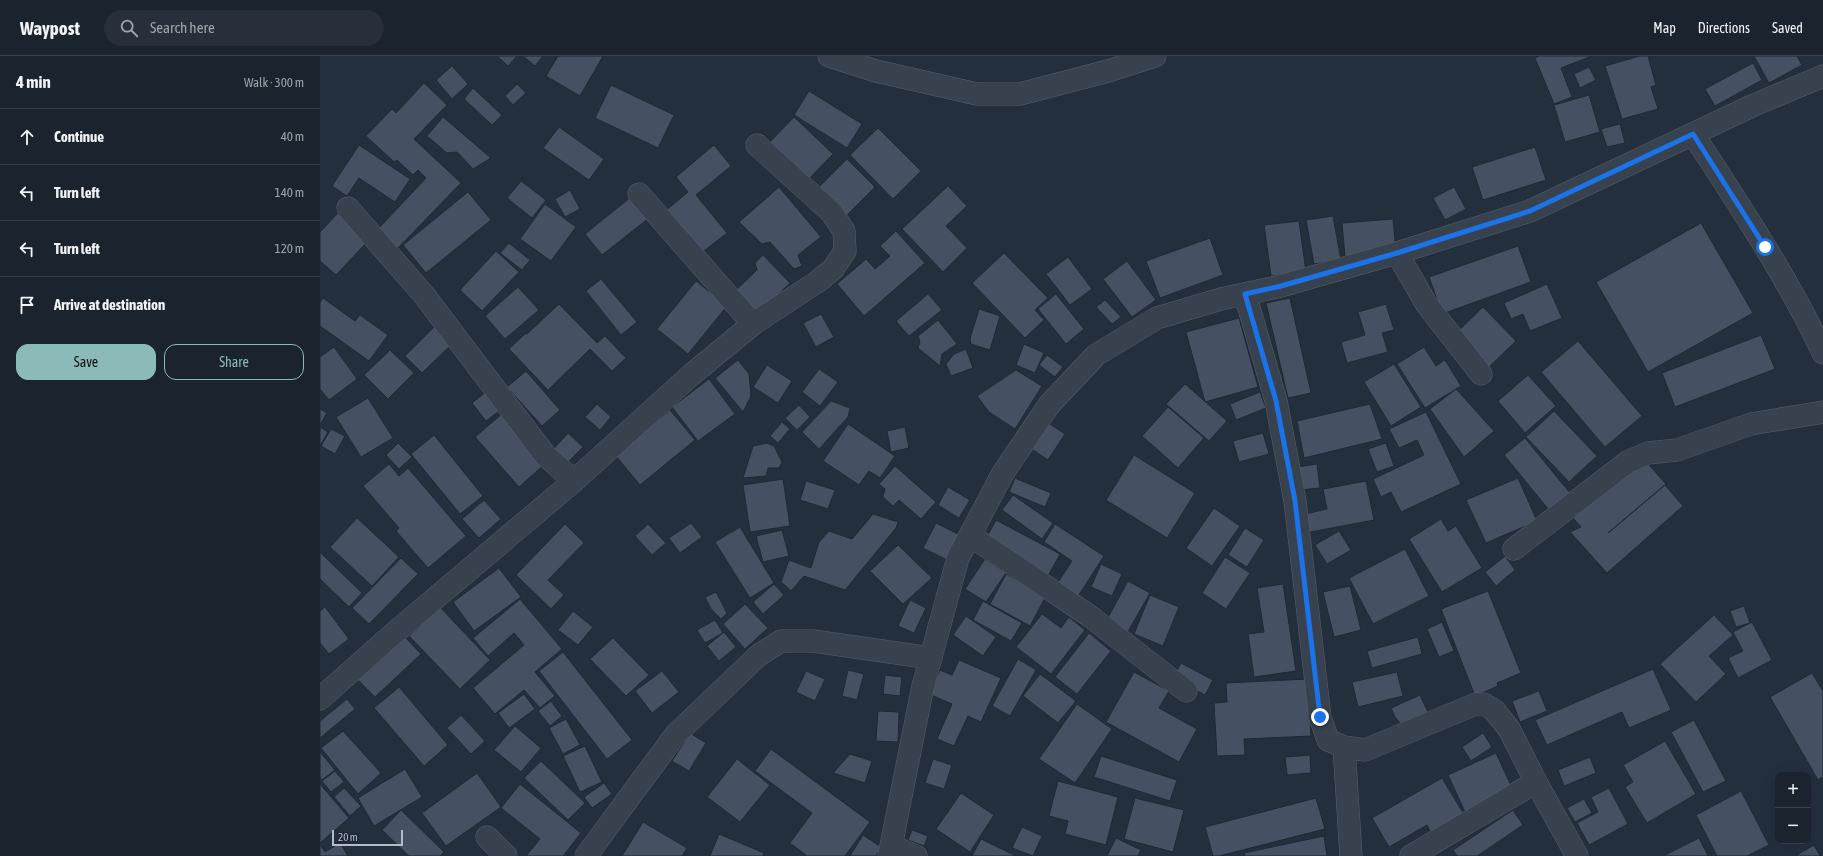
<!DOCTYPE html>
<html lang="en">
<head>
<meta charset="utf-8">
<style>
	:root { --surface:#1b232e; --page:#282f3a; --text:#f1f3f6; --muted:#a0a4aa; --line:#39404a; --accent:#8bbbb9 }
	body { margin:0; font-family:"Asap Condensed",sans-serif; background:var(--page); color:var(--text) }
	.controls { position:absolute; right:12px; bottom:12px; display:grid; overflow:hidden; border-radius:8px; box-shadow:0 4px 16px #0002 }
	.controls button { width:36px; height:36px; display:grid; place-items:center; padding:0; border:0; border-bottom:1px solid var(--line); background:var(--surface); color:var(--text); font:20px sans-serif }
	.scale { position:absolute; left:12px; bottom:10px; width:71px; box-sizing:border-box; padding-left:4px; border:2px solid #b4bcc9; border-top:0; font-size:11px; line-height:14px; white-space:nowrap; color:#b4bcc9; -webkit-text-stroke:3px #1d2633; paint-order:stroke }
	.stop { position:absolute; width:12px; height:12px; margin:-9px; border:3px solid #1a73e8; border-radius:50%; background:#fff }
	.stop.end { background:#1a73e8; border-color:#fff; box-shadow:0 1px 4px #0008 }
	.list { margin:0; padding:0; list-style:none }
	h2 { display:flex; justify-content:space-between; align-items:center; height:52px; margin:0; padding:0 16px; font-size:17px }
	h2 small { font-size:13px; font-weight:400; color:var(--muted) }
	.list li { display:grid; grid-template-columns:26px 1fr auto; gap:12px; align-items:center; box-sizing:border-box; height:56px; padding:0 16px; border-top:1px solid var(--line) }
	.list b { display:block; font-size:15px; white-space:nowrap }
	.list em { font-size:13px; font-style:normal; color:var(--muted) }
	.actions { display:flex; gap:8px; padding:12px 16px }
	.actions a { flex:1; padding:9px 0; border:1px solid var(--accent); border-radius:12px; text-align:center; font-size:14px; color:var(--accent) }
	.actions .main { background:var(--accent); color:#111 }
	.icon { flex:none; width:22px; height:22px; fill:none; stroke:currentColor; stroke-width:2; stroke-linecap:round; stroke-linejoin:round }
	.map { position:relative; flex:none; width:1503px; height:800px; overflow:hidden }
	header { display:flex; align-items:center; gap:24px; box-sizing:border-box; height:56px; padding:0 20px; background:var(--surface); border-bottom:1px solid var(--line) }
	header strong { font-size:19px }
	nav { display:flex; gap:22px; margin-inline-start:auto; font-size:14px }
	.search { width:280px; height:36px; background:var(--page); display:flex; align-items:center; gap:10px; box-sizing:border-box; padding:0 14px; border-radius:22px; color:var(--muted); font-size:15px }
	main { display:flex }
	aside { flex:1; background:var(--surface) }
	.map>svg:first-child { display:block }
	.building { fill:#455162; stroke:#1f2835 }
	.lines { fill:none; stroke-linecap:round; stroke-linejoin:round }
	.minor-casing { stroke:#565f6c; stroke-width:23 }
	.minor { stroke:#38414e; stroke-width:22 }
	.route { stroke:#1a73e8; stroke-width:5 }
</style>
</head>
<body>
<header>
<strong>Waypost</strong>
<div class="search"><svg class="icon" aria-label="search" viewBox="0 0 24 24"><circle cx="10" cy="10" r="6"/><path d="M15 15l6 6"/></svg>Search here</div>
<nav><a>Map</a><a>Directions</a><a>Saved</a></nav>
</header>
<main>
<aside>
<h2>4 min<small>Walk · 300 m</small></h2>
<ul class="list">
<li><svg class="icon" aria-label="ahead" viewBox="0 0 24 24"><path d="M12 20V5M6 11l6-6 6 6"/></svg><div><b>Continue</b></div><em>40 m</em></li>
<li><svg class="icon" aria-label="left" viewBox="0 0 24 24"><path d="M17 20v-9H6M10 6l-5 5 5 5"/></svg><div><b>Turn left</b></div><em>140 m</em></li>
<li><svg class="icon" aria-label="left" viewBox="0 0 24 24"><path d="M17 20v-9H6M10 6l-5 5 5 5"/></svg><div><b>Turn left</b></div><em>120 m</em></li>
<li><svg class="icon" aria-label="arrive" viewBox="0 0 24 24"><path d="M6 21V4h12l-3 4 3 4H6"/></svg><div><b>Arrive at destination</b></div></li>
</ul>
<div class="actions"><a class="main">Save</a><a>Share</a></div>
</aside>
<div class="map">
<svg width="1503" height="800" viewBox="0 0 1503 800">
	<rect width="100%" height="100%" fill="#242f3e"/>
	<g class="building">
		<polygon points="177,0 197,0 188,10"/>
		<polygon points="203,0 223,0 215,10"/>
		<polygon points="238,0 283,0 260,40 226,20"/>
		<polygon points="1219,0 1272,0 1241,12 1252,41 1234,48 1215,2"/>
		<polygon points="1320,0 1328,0 1336,29 1331,31 1338,53 1302,63 1285,10"/>
		<polygon points="1434,0 1477,0 1482,9 1449,27"/>
		<polygon points="1433,7 1442,24 1395,50 1385,33"/>
		<polygon points="132,10 148,28 132,43 116,24"/>
		<polygon points="1269,11 1276,24 1260,32 1254,18"/>
		<polygon points="104,27 127,49 94,83 141,127 78,192 58,173 106,122 98,114 93,119 77,104 74,106 46,80 72,53 76,57"/>
		<polygon points="197,28 206,37 193,49 185,40"/>
		<polygon points="291,29 354,59 338,92 275,62"/>
		<polygon points="153,32 182,59 172,69 144,43"/>
		<polygon points="489,35 542,68 527,92 474,59"/>
		<polygon points="1269,39 1280,76 1245,86 1234,49"/>
		<polygon points="123,61 171,102 153,113 137,96 127,97 107,80"/>
		<polygon points="474,61 513,98 484,128 445,91"/>
		<polygon points="1300,68 1305,87 1287,91 1281,73"/>
		<polygon points="239,71 284,103 269,124 223,92"/>
		<polygon points="558,72 601,115 573,143 530,99"/>
		<polygon points="39,89 90,123 75,146 39,122 27,140 12,130"/>
		<polygon points="394,89 411,110 376,139 407,177 380,198 345,155 368,136 356,121"/>
		<polygon points="1215,91 1226,124 1163,144 1152,111"/>
		<polygon points="527,103 555,131 522,164 494,136"/>
		<polygon points="201,125 226,144 212,162 187,142"/>
		<polygon points="628,130 647,150 626,170 647,192 623,216 582,173"/>
		<polygon points="459,131 501,181 478,199 482,210 474,213 450,186 442,188 419,166"/>
		<polygon points="1134,131 1146,153 1125,164 1113,142"/>
		<polygon points="250,134 260,153 245,161 235,143"/>
		<polygon points="148,136 171,164 106,217 83,189"/>
		<polygon points="311,141 329,162 282,199 265,178"/>
		<polygon points="225,148 256,171 231,205 200,183"/>
		<polygon points="18,157 48,185 16,219 0,205 0,176"/>
		<polygon points="1013,160 1021,204 994,208 986,164"/>
		<polygon points="1073,163 1076,195 1025,200 1022,167"/>
		<polygon points="979,165 986,216 951,220 944,169"/>
		<polygon points="1381,167 1433,257 1328,316 1276,226"/>
		<polygon points="576,175 605,207 544,260 517,228 546,203 555,213 570,200 560,190"/>
		<polygon points="890,182 903,219 840,242 826,205"/>
		<polygon points="189,187 210,204 202,214 180,197"/>
		<polygon points="1198,190 1211,226 1122,258 1109,221"/>
		<polygon points="176,195 199,216 162,255 140,234"/>
		<polygon points="684,197 728,242 715,254 724,264 705,282 652,227"/>
		<polygon points="443,199 470,227 435,261 412,238 437,214 435,207"/>
		<polygon points="748,201 772,233 750,249 726,218"/>
		<polygon points="807,205 836,244 812,261 783,223"/>
		<polygon points="281,223 317,266 301,279 266,235"/>
		<polygon points="376,225 407,250 368,298 337,273"/>
		<polygon points="1227,228 1242,262 1210,275 1203,258 1191,263 1184,247"/>
		<polygon points="198,231 219,254 185,283 165,260"/>
		<polygon points="608,238 622,254 589,280 576,265"/>
		<polygon points="736,238 764,273 746,288 718,253"/>
		<polygon points="3,242 35,265 40,259 68,279 49,305 0,270 0,247"/>
		<polygon points="970,242 991,337 968,342 946,247"/>
		<polygon points="785,244 801,261 792,268 776,251"/>
		<polygon points="239,248 277,287 285,280 306,302 292,315 270,293 228,334 189,293 206,277 207,278"/>
		<polygon points="1066,248 1074,274 1062,277 1068,296 1027,307 1021,286 1045,279 1038,256"/>
		<polygon points="1163,251 1196,285 1167,313 1134,279"/>
		<polygon points="659,253 680,260 670,294 651,288 650,283"/>
		<polygon points="501,258 514,281 496,291 483,267"/>
		<polygon points="919,262 938,331 885,346 866,276"/>
		<polygon points="618,264 637,288 622,298 620,310 598,292 600,286 598,280"/>
		<polygon points="116,269 133,287 102,317 85,300"/>
		<polygon points="1441,279 1455,313 1355,351 1342,317"/>
		<polygon points="1258,285 1322,360 1285,391 1221,316"/>
		<polygon points="704,288 724,297 715,317 696,309"/>
		<polygon points="14,291 37,323 9,344 0,333 0,301"/>
		<polygon points="1104,291 1116,310 1125,304 1141,330 1105,352 1077,308"/>
		<polygon points="646,293 653,312 631,320 626,308 634,298"/>
		<polygon points="70,294 94,317 68,343 44,319"/>
		<polygon points="727,299 743,311 735,321 719,309"/>
		<polygon points="418,304 429,318 431,340 423,356 395,322"/>
		<polygon points="1074,308 1101,351 1071,370 1044,326"/>
		<polygon points="447,309 472,325 458,347 433,331"/>
		<polygon points="499,313 518,326 500,350 482,336"/>
		<polygon points="696,314 722,330 695,373 669,356 657,340"/>
		<polygon points="206,315 240,354 222,370 187,331"/>
		<polygon points="1208,319 1236,350 1205,377 1178,345"/>
		<polygon points="389,323 415,358 378,385 352,351"/>
		<polygon points="865,328 907,365 889,385 846,348"/>
		<polygon points="1136,333 1174,375 1144,401 1110,353"/>
		<polygon points="167,335 182,353 166,365 152,347"/>
		<polygon points="940,336 946,352 916,364 910,348"/>
		<polygon points="48,342 73,382 41,401 16,361"/>
		<polygon points="511,345 530,352 528,361 499,393 482,376"/>
		<polygon points="277,348 291,361 280,374 265,361"/>
		<polygon points="1050,348 1062,383 984,402 977,365"/>
		<polygon points="479,349 490,361 477,374 465,362"/>
		<polygon points="848,351 884,382 858,412 822,380"/>
		<polygon points="0,353 7,357 0,369"/>
		<polygon points="350,354 375,384 320,429 295,399"/>
		<polygon points="1234,355 1277,400 1249,426 1206,381"/>
		<polygon points="1106,356 1141,428 1081,456 1071,436 1061,441 1053,423 1104,399 1097,384 1079,392 1069,373"/>
		<polygon points="183,357 226,407 199,431 155,381"/>
		<polygon points="462,366 470,373 458,387 450,380"/>
		<polygon points="727,366 745,378 728,404 710,392"/>
		<polygon points="528,368 575,400 560,422 549,415 539,429 503,405"/>
		<polygon points="0,371 8,376 0,390"/>
		<polygon points="585,371 589,392 571,396 567,375"/>
		<polygon points="11,373 25,380 15,398 1,390"/>
		<polygon points="248,377 263,391 243,411 229,398"/>
		<polygon points="943,377 949,398 919,406 913,385"/>
		<polygon points="114,379 163,440 140,458 91,398"/>
		<polygon points="1205,382 1250,437 1229,454 1184,399"/>
		<polygon points="78,387 92,401 79,413 66,399"/>
		<polygon points="447,387 454,390 462,406 459,412 448,412 446,420 423,422 433,390"/>
		<polygon points="1066,387 1074,410 1057,416 1048,393"/>
		<polygon points="814,399 875,437 847,482 786,444"/>
		<polygon points="1323,402 1346,428 1288,477 1345,429 1363,450 1287,517 1250,476 1261,471 1253,462"/>
		<polygon points="69,408 79,420 88,412 146,480 108,512 76,475 79,472 43,430"/>
		<polygon points="997,408 1000,432 980,434 977,411"/>
		<polygon points="575,410 616,446 601,463 579,444 573,450 563,441 565,433 559,428"/>
		<polygon points="695,422 731,437 725,451 689,436"/>
		<polygon points="1198,422 1217,465 1166,487 1146,444"/>
		<polygon points="463,423 470,470 430,476 423,429"/>
		<polygon points="486,425 515,434 508,453 480,444"/>
		<polygon points="1046,425 1054,464 985,477 981,459 1007,453 1003,433"/>
		<polygon points="628,431 650,444 639,462 618,449"/>
		<polygon points="693,439 733,467 722,483 682,454"/>
		<polygon points="164,444 181,463 159,482 142,463"/>
		<polygon points="894,452 920,470 892,510 866,492"/>
		<polygon points="553,458 578,466 576,472 525,534 484,520 471,535 461,526 469,504 491,512 499,486 509,475 532,483"/>
		<polygon points="37,462 79,501 52,530 10,491"/>
		<polygon points="1121,463 1128,475 1136,470 1162,512 1122,536 1089,483"/>
		<polygon points="676,464 740,498 728,520 664,486"/>
		<polygon points="371,467 382,481 360,497 349,482"/>
		<polygon points="616,467 640,479 627,504 603,492"/>
		<polygon points="245,468 264,487 228,524 244,539 231,553 196,519"/>
		<polygon points="328,468 346,487 332,499 315,480"/>
		<polygon points="735,468 784,500 755,545 735,531 752,505 724,486"/>
		<polygon points="420,471 454,527 430,542 395,486"/>
		<polygon points="925,472 944,484 927,511 908,499"/>
		<polygon points="462,474 469,500 443,506 436,480"/>
		<polygon points="1019,475 1031,494 1007,508 995,489"/>
		<polygon points="578,489 612,522 583,548 550,515"/>
		<polygon points="1085,493 1109,540 1053,568 1029,522"/>
		<polygon points="0,496 42,537 29,551 0,523"/>
		<polygon points="1185,500 1195,514 1176,530 1165,516"/>
		<polygon points="905,501 930,517 906,553 882,537"/>
		<polygon points="81,502 98,518 49,568 32,552"/>
		<polygon points="665,503 686,517 666,546 645,533"/>
		<polygon points="781,508 802,518 792,540 771,531"/>
		<polygon points="179,512 201,541 154,575 133,546"/>
		<polygon points="686,518 726,540 710,570 670,548"/>
		<polygon points="808,525 830,537 806,579 785,567"/>
		<polygon points="454,528 464,539 443,558 433,546"/>
		<polygon points="963,528 976,615 934,621 928,578 944,576 937,532"/>
		<polygon points="1030,530 1041,574 1014,581 1003,536"/>
		<polygon points="1168,535 1201,617 1177,627 1178,630 1155,640 1121,553"/>
		<polygon points="396,536 407,557 401,563 391,553 385,541"/>
		<polygon points="830,539 859,551 843,590 814,578"/>
		<polygon points="200,543 242,593 215,616 235,640 220,652 204,634 175,658 153,632 204,589 194,577 168,600 153,582"/>
		<polygon points="590,544 606,552 594,577 578,570"/>
		<polygon points="663,545 702,567 691,585 653,564"/>
		<polygon points="425,548 448,572 425,593 403,568"/>
		<polygon points="1424,550 1430,567 1416,571 1410,555"/>
		<polygon points="5,551 29,583 9,598 0,587 0,555"/>
		<polygon points="120,551 170,604 140,633 89,580"/>
		<polygon points="253,555 273,571 258,589 238,574"/>
		<polygon points="722,558 741,572 749,561 765,574 731,618 696,591"/>
		<polygon points="1394,559 1413,579 1389,600 1406,618 1376,646 1340,608"/>
		<polygon points="646,560 676,581 663,600 633,579"/>
		<polygon points="395,564 403,577 385,587 377,574"/>
		<polygon points="1122,566 1134,595 1119,601 1107,573"/>
		<polygon points="1432,566 1452,604 1418,622 1408,602 1423,595 1413,576"/>
		<polygon points="404,576 416,591 399,605 387,590"/>
		<polygon points="769,577 791,595 757,638 735,621"/>
		<polygon points="85,581 101,598 55,641 38,624"/>
		<polygon points="1098,581 1102,598 1052,612 1047,595"/>
		<polygon points="293,582 329,619 306,640 270,603"/>
		<polygon points="243,596 312,684 287,703 219,615"/>
		<polygon points="698,603 716,614 690,660 672,650"/>
		<polygon points="639,604 681,622 661,666 648,660 634,690 617,683 632,648 609,638 620,614 632,619"/>
		<polygon points="861,607 893,624 885,639 853,622"/>
		<polygon points="1333,613 1351,654 1309,672 1302,656 1227,689 1215,664"/>
		<polygon points="528,614 544,618 537,644 522,640"/>
		<polygon points="342,615 359,636 332,657 315,635"/>
		<polygon points="486,615 505,623 495,645 476,636"/>
		<polygon points="814,616 849,635 839,652 877,673 859,706 786,666"/>
		<polygon points="1077,616 1083,640 1038,651 1032,626"/>
		<polygon points="1492,617 1503,635 1503,721 1498,724 1450,641"/>
		<polygon points="720,618 756,645 738,667 703,640"/>
		<polygon points="565,619 582,621 580,640 563,638"/>
		<polygon points="988,623 991,680 924,683 925,699 897,700 894,647 907,646 906,627"/>
		<polygon points="79,631 128,689 104,710 54,652"/>
		<polygon points="1219,635 1227,655 1200,666 1192,645"/>
		<polygon points="204,638 215,653 189,672 178,657"/>
		<polygon points="1100,639 1111,663 1086,674 1075,661 1071,652"/>
		<polygon points="27,643 35,653 0,682 0,665"/>
		<polygon points="231,645 242,660 230,670 218,655"/>
		<polygon points="757,648 792,673 755,727 719,703"/>
		<polygon points="558,655 579,656 578,686 556,685"/>
		<polygon points="141,659 165,685 151,698 127,672"/>
		<polygon points="246,663 260,689 243,698 229,672"/>
		<polygon points="1374,664 1406,725 1383,736 1351,676"/>
		<polygon points="195,670 221,692 201,716 174,694"/>
		<polygon points="23,675 61,717 38,738 1,692"/>
		<polygon points="370,677 386,687 369,715 352,705"/>
		<polygon points="1163,677 1172,691 1151,705 1142,691"/>
		<polygon points="1345,685 1376,738 1327,767 1305,731 1313,726 1303,709"/>
		<polygon points="265,690 282,726 260,736 243,700"/>
		<polygon points="451,693 550,766 525,800 487,800 470,787 492,757 435,715"/>
		<polygon points="0,696 15,714 2,724 0,721"/>
		<polygon points="1176,697 1194,736 1146,758 1128,719"/>
		<polygon points="530,698 552,705 545,727 513,717"/>
		<polygon points="990,699 991,717 967,719 965,701"/>
		<polygon points="781,700 857,724 850,745 774,721"/>
		<polygon points="1270,701 1276,717 1244,730 1238,714"/>
		<polygon points="417,703 450,729 420,766 387,741"/>
		<polygon points="613,703 632,709 624,733 605,727"/>
		<polygon points="221,705 265,747 248,764 204,722"/>
		<polygon points="85,713 102,741 54,770 38,742"/>
		<polygon points="15,715 24,726 11,736 2,725"/>
		<polygon points="157,717 181,751 126,790 102,757"/>
		<polygon points="1122,722 1145,760 1112,779 1107,769 1069,791 1052,762"/>
		<polygon points="738,725 798,741 786,789 745,778 748,765 729,760"/>
		<polygon points="284,727 292,738 272,752 264,741"/>
		<polygon points="0,728 29,762 0,787"/>
		<polygon points="200,728 261,777 243,800 206,800 220,783 181,752"/>
		<polygon points="24,732 41,750 30,760 14,741"/>
		<polygon points="1289,732 1308,768 1269,789 1257,767 1278,756 1271,741"/>
		<polygon points="1421,735 1449,789 1427,800 1397,800 1376,759"/>
		<polygon points="641,737 674,759 650,796 616,773"/>
		<polygon points="815,742 864,754 853,796 804,783"/>
		<polygon points="996,742 1005,773 899,800 893,800 885,771"/>
		<polygon points="1264,743 1272,757 1255,766 1247,752"/>
		<polygon points="81,754 124,796 120,800 89,800 62,774"/>
		<polygon points="1193,754 1203,769 1157,800 1137,800 1133,794"/>
		<polygon points="323,766 367,792 362,800 302,800"/>
		<polygon points="702,771 722,780 713,800 692,792"/>
		<polygon points="592,774 608,780 604,790 588,784"/>
		<polygon points="399,778 444,797 443,800 390,800"/>
		<polygon points="543,779 561,791 556,800 530,800"/>
		<polygon points="1004,780 1007,800 925,800 924,797"/>
		<polygon points="796,782 821,794 818,800 787,800"/>
		<polygon points="1379,782 1388,800 1343,800"/>
		<polygon points="661,783 696,800 652,800"/>
		<polygon points="20,787 28,800 0,800 0,788 5,796"/>
		<polygon points="1494,789 1500,800 1475,800"/>
	</g>
	<g class="lines">
		<g class="minor-casing">
			<g id="minor">
				<polyline points="509,0 556,15 657,38 700,38 788,15 835,0"/>
				<path d="M1373 78C1419 149 1467 220 1503 297"/>
				<polyline points="319,138 433,268"/>
				<polyline points="28,152 104,239 225,399 254,425"/>
				<polyline points="1077,197 1107,249 1161,318"/>
				<polyline points="925,238 956,345 975,445 1000,661 1008,684 1024,691 1045,694 1156,648 1164,648 1174,654 1189,673 1216,726 1257,800"/>
				<polyline points="651,480 771,561 866,635"/>
				<polyline points="1194,493 1309,405 1328,397 1357,394 1431,368 1503,356"/>
				<polyline points="0,643 73,578 254,425 371,319 433,268 497,226 513,213 525,195 524,175 512,157 437,89"/>
				<polyline points="1024,691 1031,800"/>
				<polyline points="167,781 186,800"/>
				<polyline points="572,790 596,800"/>
				<polyline points="266,800 356,678 439,599 461,585 493,585 611,602"/>
				<polyline points="569,800 603,630 638,502 683,417 729,349 776,299 837,262 901,243 961,230 1077,197 1210,155 1434,49 1503,20"/>
				<polyline points="1091,800 1216,726"/>
			</g>
		</g>
		<use href="#minor" class="minor"/>
	</g>
	<g class="lines">
		<polyline class="route" points="1000,661 975,445 956,345 925,238 961,230 1077,197 1210,155 1373,78 1445,191"/>
	</g>
</svg>
<div class="controls">
<button>+</button>
<button>−</button>
</div>
<div class="scale">20 m</div>
<div class="stop" style="left:1445px;top:191px"></div>
<div class="stop end" style="left:1000px;top:661px"></div>
</div>
</main>
</body>
</html>
